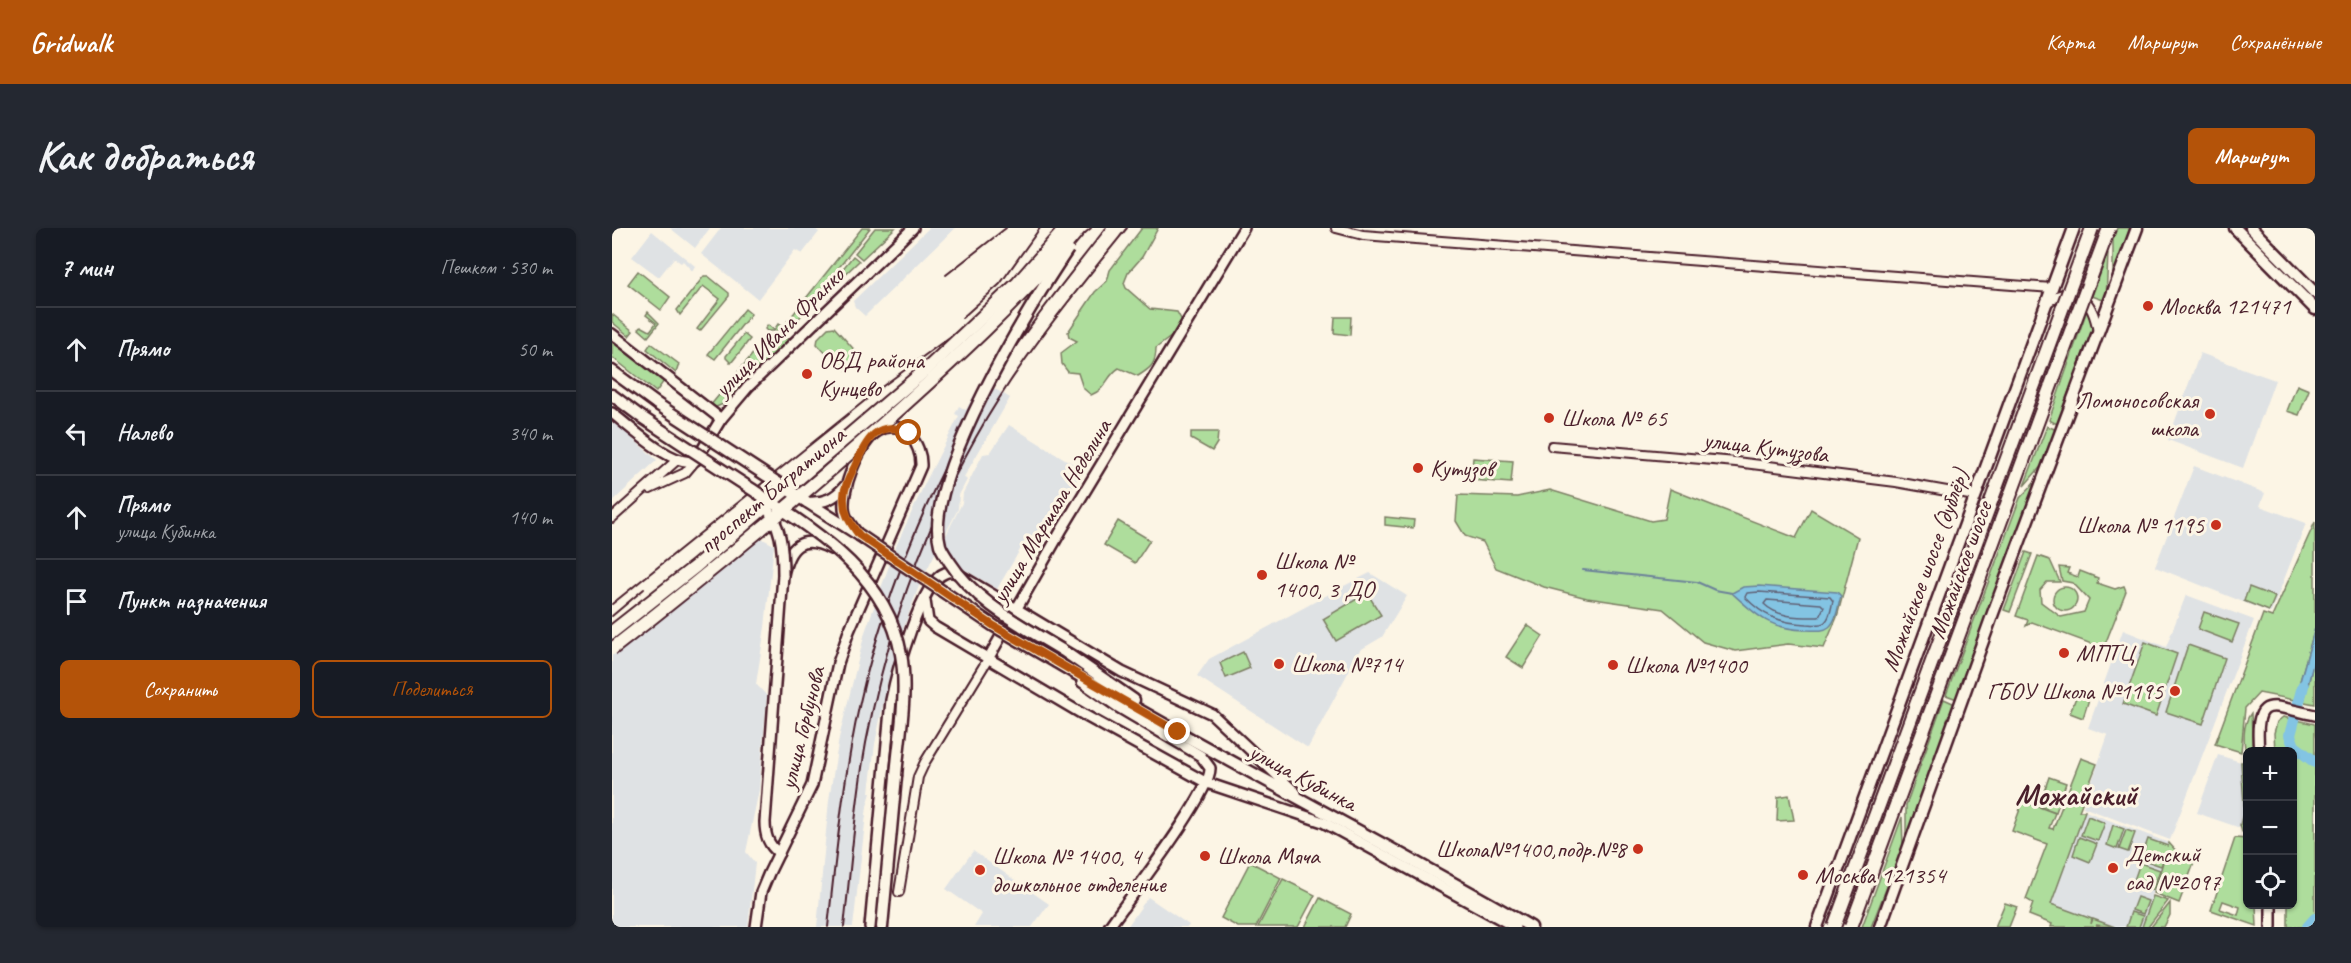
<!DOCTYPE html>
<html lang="ru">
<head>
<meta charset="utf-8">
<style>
	:root { --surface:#171b24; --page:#242831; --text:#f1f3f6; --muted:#9ea1a6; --line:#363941; --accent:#b45309 }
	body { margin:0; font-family:Caveat,sans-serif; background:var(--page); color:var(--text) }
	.controls { position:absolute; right:18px; bottom:18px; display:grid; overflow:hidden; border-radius:9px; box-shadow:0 2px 4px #0004 }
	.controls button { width:54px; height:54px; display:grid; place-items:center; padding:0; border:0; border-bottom:2px solid var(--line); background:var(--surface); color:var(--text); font:30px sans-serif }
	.stop { position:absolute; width:18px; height:18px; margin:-14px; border:4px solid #b45309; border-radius:50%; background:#fff }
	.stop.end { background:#b45309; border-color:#fff; box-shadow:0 2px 6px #0008 }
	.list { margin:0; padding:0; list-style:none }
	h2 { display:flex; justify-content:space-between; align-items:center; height:78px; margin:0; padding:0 24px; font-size:26px }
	h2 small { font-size:20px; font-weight:400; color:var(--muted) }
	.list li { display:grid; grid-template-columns:39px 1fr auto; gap:18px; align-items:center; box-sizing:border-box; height:84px; padding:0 24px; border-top:2px solid var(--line) }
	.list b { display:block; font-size:22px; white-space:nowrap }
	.list p { margin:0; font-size:20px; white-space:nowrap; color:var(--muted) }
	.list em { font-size:20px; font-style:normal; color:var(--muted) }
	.actions { display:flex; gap:12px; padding:18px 24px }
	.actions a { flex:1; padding:14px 0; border:2px solid var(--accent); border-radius:9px; text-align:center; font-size:21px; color:var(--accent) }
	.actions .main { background:var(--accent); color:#fff }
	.icon { flex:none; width:33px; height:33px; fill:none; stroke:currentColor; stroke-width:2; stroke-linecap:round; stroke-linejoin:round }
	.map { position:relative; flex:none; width:1703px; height:699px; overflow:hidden; border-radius:9px }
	header { display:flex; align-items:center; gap:36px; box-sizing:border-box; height:84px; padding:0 30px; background:var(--accent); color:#fff }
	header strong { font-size:28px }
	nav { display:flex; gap:33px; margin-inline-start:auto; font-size:21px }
	.intro { display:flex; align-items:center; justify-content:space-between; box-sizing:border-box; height:144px; padding:0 36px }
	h1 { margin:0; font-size:42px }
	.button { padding:15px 27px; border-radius:9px; background:var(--accent); color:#fff; font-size:21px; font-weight:700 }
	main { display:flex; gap:36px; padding:0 36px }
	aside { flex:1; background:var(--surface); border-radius:9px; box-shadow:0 2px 4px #0004 }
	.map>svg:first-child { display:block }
	.built { fill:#dfe2e4 }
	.green { fill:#aedd9c; stroke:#7c7e64; stroke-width:1.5; fill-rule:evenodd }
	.water { fill:#83c4e3; stroke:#6c8299; stroke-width:1.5 }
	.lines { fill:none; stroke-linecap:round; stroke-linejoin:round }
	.shore { stroke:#616175; stroke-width:1.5 }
	.stream { stroke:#6c8299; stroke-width:2 }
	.river { stroke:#83c4e3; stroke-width:12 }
	.minor-casing { stroke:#4a1f2b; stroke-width:12 }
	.tertiary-casing { stroke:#4a1f2b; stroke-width:14 }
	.secondary-casing { stroke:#4a1f2b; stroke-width:15 }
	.minor { stroke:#fcf5e5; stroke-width:8 }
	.tertiary { stroke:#fcf5e5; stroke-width:9 }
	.secondary { stroke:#fcf5e5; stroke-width:10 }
	.rail { stroke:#4a1f2b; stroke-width:2 }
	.tertiary-bridge-casing { stroke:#4a1f2b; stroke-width:14; stroke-linecap:butt }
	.secondary-bridge-casing { stroke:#4a1f2b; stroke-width:15; stroke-linecap:butt }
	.primary-bridge-casing { stroke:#4a1f2b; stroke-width:16; stroke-linecap:butt }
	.tertiary-bridge { stroke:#fcf5e5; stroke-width:9 }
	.secondary-bridge { stroke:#fcf5e5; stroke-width:10 }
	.primary-bridge { stroke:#fcf5e5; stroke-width:12 }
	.route { stroke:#b45309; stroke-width:8 }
	.poi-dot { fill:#c8321e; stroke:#fcf5e5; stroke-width:2 }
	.labels { text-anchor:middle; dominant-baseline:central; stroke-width:6; stroke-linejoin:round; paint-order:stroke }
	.poi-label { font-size:24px; fill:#4a1f2b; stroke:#fcf5e5; text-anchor:start }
	.street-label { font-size:24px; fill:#4a1f2b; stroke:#fcf5e5 }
	.district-label { font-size:30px; font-weight:bold; fill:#4a1f2b; stroke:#fcf5e5 }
</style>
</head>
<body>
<header>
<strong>Gridwalk</strong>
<nav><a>Карта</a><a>Маршрут</a><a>Сохранённые</a></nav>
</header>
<div class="intro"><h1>Как добраться</h1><a class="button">Маршрут</a></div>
<main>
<aside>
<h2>7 мин<small>Пешком · 530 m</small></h2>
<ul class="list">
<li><svg class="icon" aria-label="ahead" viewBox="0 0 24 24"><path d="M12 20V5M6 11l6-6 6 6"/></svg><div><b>Прямо</b></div><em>50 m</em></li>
<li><svg class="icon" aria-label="left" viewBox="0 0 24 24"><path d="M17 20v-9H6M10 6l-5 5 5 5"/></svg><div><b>Налево</b></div><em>340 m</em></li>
<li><svg class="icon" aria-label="ahead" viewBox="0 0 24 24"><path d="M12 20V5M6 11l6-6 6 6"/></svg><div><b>Прямо</b><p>улица Кубинка</p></div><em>140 m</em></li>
<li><svg class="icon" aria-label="arrive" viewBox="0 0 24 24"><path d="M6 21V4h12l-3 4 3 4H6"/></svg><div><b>Пункт назначения</b></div></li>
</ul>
<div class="actions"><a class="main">Сохранить</a><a>Поделиться</a></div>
</aside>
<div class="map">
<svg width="1703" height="699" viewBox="0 0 1703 699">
	<rect width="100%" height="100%" fill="#fcf5e5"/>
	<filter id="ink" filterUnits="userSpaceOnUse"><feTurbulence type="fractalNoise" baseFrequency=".0167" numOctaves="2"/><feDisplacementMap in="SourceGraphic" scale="12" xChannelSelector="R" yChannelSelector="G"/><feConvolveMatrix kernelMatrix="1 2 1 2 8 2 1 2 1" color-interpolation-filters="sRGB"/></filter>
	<g filter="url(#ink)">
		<g class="built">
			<polygon points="58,0 98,0 83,20"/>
			<polygon points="109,0 202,0 207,4 190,26 183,22 146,71 89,26"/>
			<polygon points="317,0 343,0 253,88 243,79 241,73"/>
			<polygon points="40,3 83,38 80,43 71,33 69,35 62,30 47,49 20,29"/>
			<polygon points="1588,125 1663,152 1631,240 1556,212"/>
			<polygon points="370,153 398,170 352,249 355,252 347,267 346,281 308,355 289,407 275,457 263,516 257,564 259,565 255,578 241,699 205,699 217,572 227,510 253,404 285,316 313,255 347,188 343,186 347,178 354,182"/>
			<polygon points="0,193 45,232 0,274"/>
			<polygon points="397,197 471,242 426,317 415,310 385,361 325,325 350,275 351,265 371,226 378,225"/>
			<polygon points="1582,238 1653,265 1648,278 1694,295 1659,385 1543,339"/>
			<polygon points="147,309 162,317 153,399 144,456 155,468 147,562 134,624 143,635 136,699 0,699 0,409 6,404 30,404"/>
			<polygon points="758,345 795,368 770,409 748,422 696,520 585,448 597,431 732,358"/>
			<polygon points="1574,367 1642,392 1558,612 1471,579 1496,507 1476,500 1511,402 1554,419"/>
			<polygon points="1606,527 1629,534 1634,602 1585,585"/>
			<polygon points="1473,583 1557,615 1530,699 1503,699 1439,677"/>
			<polygon points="361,623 437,676 420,699 362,699 370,686 334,661"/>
			<polygon points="536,669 577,697 576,699 515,699"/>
		</g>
		<g class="green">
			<polygon points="250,0 258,0 177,103 155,103 153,101 156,97 162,102 166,96 171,99"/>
			<polygon points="263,0 283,0 250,31 243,25"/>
			<path d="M530 0H546L530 29 516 45 512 55 514 60 538 81 565 84 570 93 560 108 544 120C544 136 539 140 526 148L507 140C494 148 496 160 479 167L471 160 466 145 456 144 450 136 449 125 465 113 457 109 456 104 483 64 495 53 498 42Z"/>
			<polygon points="1505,0 1518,0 1501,49 1501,11"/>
			<polygon points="1496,25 1494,73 1480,68"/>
			<polygon points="241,28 247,33 205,73"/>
			<polygon points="26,43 58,69 49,82 16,56"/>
			<polygon points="92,48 96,48 117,65 117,68 88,103 85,101 108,71 91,58 68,87 65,82"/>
			<polygon points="1476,79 1481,95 1480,103 1459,156 1447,197 1437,192"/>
			<polygon points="133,81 139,86 103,131 96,126"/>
			<polygon points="36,84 47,95 36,109 27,101 29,98 38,103 44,95 34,87"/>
			<polygon points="0,86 21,103 17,108 0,94"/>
			<polygon points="723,89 739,89 738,107 722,105"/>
			<polygon points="222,99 247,127 247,131 235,142 228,140 205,116 206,110 216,100"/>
			<polygon points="132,106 138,111 119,135 114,130 114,128"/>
			<polygon points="171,110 177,111 111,176 102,180 98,178 153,111"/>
			<polygon points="0,112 52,153 44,164 0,129"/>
			<polygon points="39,115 67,136 64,145 35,121"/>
			<polygon points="1685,157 1697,162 1687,187 1675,183"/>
			<polygon points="1435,198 1445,202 1432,235 1412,258"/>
			<polygon points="579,204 606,204 605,215 600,223 579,211"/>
			<polygon points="861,230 901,233 899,255 859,252"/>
			<polygon points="1427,250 1345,471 1334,467 1408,270"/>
			<polygon points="1058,261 1184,310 1199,281 1246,309 1225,389 1212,420 1176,416 1123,423 1091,414 1051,381 975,370 932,359 884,340 871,314 853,308 844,293 846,267 905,269 938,262 1039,293 1052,291"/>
			<polygon points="773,289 802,292 801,300 773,297"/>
			<polygon points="506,293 538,312 523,335 492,317"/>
			<polygon points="1703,294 1703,400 1683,471 1692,473 1703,428 1703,476 1647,465 1633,480 1629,524 1603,516 1651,386 1660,389"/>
			<polygon points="1414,324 1420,326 1398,384 1392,382"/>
			<polygon points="1426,328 1438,332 1448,354 1435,354 1428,362 1429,374 1449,389 1472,384 1477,372 1461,355 1450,353 1447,339 1457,340 1455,345 1466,349 1468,343 1486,350 1485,355 1503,361 1512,358 1514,363 1490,424 1488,419 1420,394 1414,398 1416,392 1404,388"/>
			<polygon points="1637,359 1663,369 1657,383 1632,373"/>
			<circle cx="1453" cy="371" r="12"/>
			<polygon points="755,365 769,387 724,413 711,391"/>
			<polygon points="1592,384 1627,396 1620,414 1586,401"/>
			<polygon points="915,397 931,408 911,440 894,429"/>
			<polygon points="1533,414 1565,426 1544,488 1511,476"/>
			<polygon points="1576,417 1613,430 1591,496 1554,484"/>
			<polygon points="631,424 638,440 614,450 608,435"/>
			<polygon points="1466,464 1478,468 1471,490 1458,485"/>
			<polygon points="1332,471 1343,476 1294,608 1294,577"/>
			<path d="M1639 485 1641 523 1636 524 1635 528C1631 515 1630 497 1639 485Z"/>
			<polygon points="1671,489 1703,496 1703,699 1676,699 1676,677 1680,676 1680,524 1663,523 1662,505 1665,494"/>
			<polygon points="1469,530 1485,536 1467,583 1473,583 1439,676 1480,691 1479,696 1481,691 1503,699 1484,697 1488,699 1439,699 1440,696 1417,687 1421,675 1414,671 1435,616 1400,603 1411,573 1443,585 1437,600 1441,601"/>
			<polygon points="1629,534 1633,534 1636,561 1634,605 1630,604 1628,597 1630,589 1633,589"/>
			<polygon points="1437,549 1454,555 1444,584 1427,578"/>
			<polygon points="1177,567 1182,592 1165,593 1166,569"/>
			<polygon points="1476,588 1493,595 1486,613 1469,607"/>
			<polygon points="1290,589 1291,618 1259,699 1250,699"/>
			<polygon points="1501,597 1512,601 1505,621 1495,617"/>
			<polygon points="1514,602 1523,605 1516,624 1507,621"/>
			<polygon points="1467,609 1485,616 1478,634 1461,627"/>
			<path d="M1623 610 1635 611 1636 676 1644 677 1645 698 1599 682ZM1611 673 1628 679 1626 687 1608 681Z"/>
			<polygon points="1536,611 1556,618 1557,615 1565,624 1582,635 1567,675 1542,665 1553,627 1549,638 1529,631"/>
			<polygon points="638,634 669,650 644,699 626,699 609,690"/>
			<polygon points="1528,635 1548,642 1541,662 1521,655"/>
			<polygon points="671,651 703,667 686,699 646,699"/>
			<polygon points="1541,668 1556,673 1536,699 1530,699"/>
			<polygon points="1525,669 1536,673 1531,686 1520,682"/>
			<polygon points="708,670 739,686 733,699 693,699"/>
			<polygon points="1393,675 1405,679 1397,699 1383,699"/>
			<polygon points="1558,675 1558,687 1552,699 1539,699"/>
			<polygon points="1519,684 1531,688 1527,699 1514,699"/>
		</g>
		<g class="water">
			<path d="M1147 358 1225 364 1229 368C1226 377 1225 392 1217 399 1211 404 1202 402 1194 402 1158 401 1145 388 1120 365L1131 359Z"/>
			<polygon points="1703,400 1703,428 1692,473 1683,471"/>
		</g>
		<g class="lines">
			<g class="shore">
				<path d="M1147 364 1218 369 1221 373C1219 379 1219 389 1213 394 1208 398 1200 396 1195 396 1168 395 1151 388 1133 369L1135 365Z"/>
				<path d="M1155 372 1209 376 1212 379 1207 389C1188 389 1166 390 1152 376Z"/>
			</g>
			<polyline class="stream" points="971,342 1085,354 1103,362 1120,365"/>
			<g class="river">
				<polyline points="1691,458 1678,507 1682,518 1703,534"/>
				<polyline points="1696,699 1703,691"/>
			</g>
			<g class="minor-casing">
				<g id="minor">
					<polyline points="724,0 751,7 1440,60"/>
					<path d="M1435 75C1465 51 1481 74 1486 104"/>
					<polyline points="940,218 1124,234 1284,254 1363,268"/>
					<polyline points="38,261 73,245 84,232"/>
					<polyline points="0,290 65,232"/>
					<polyline points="287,664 306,549 313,534 376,431"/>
				</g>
			</g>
			<g class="tertiary-casing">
				<g id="tertiary">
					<polyline points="0,106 109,191"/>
					<path d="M0 185C17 198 63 242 84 232L109 191 136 159 301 0"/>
					<path d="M196 274C212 275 222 271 233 258"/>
					<polyline points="313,373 316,393 323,399 472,487 595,555 711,594 903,699"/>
					<polyline points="376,431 449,303 632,0"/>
					<path d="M470 454 506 479 589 528 598 540C600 564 515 673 497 699"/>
					<path d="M1647 524C1642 464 1658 478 1703 487"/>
					<path d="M167 625C156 617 153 607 153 594L171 347C177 319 189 305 219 321"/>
					<path d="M144 699 149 664 157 645 200 557 226 435 237 403 309 238C310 216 291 188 266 203 247 214 227 265 233 286 235 293 241 299 245 305"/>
					<path d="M258 699 279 472C284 447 309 353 333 345 337 343 342 344 346 346L510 444 600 486 684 565"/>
					<polyline points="1659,699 1659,676"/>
				</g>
			</g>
			<g class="secondary-casing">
				<g id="secondary">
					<polyline points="1623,0 1703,81"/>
					<polyline points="1639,0 1703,65"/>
					<polyline points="0,143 45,176"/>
					<polyline points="0,167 28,188"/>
					<polyline points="195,274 247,307"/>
					<polyline points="450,422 522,472"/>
					<path d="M444 434C600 527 762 608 919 699"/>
					<polyline points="270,699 284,548"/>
					<polyline points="1205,699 1462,0"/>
					<polyline points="1268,699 1381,385 1525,0"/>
				</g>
			</g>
			<use href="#minor" class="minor"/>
			<use href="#tertiary" class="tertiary"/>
			<use href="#secondary" class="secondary"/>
			<g class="rail">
				<polyline points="334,47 394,0"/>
				<polyline points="350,90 388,56 428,0"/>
				<polyline points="0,376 271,158 433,39 479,0"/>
				<polyline points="0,388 32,361"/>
				<path d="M216 699C225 616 233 533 253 453 284 334 336 216 406 115 434 76 464 38 494 0"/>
				<path d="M232 699C239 638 243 576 254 515 274 409 311 303 364 209 406 134 461 67 515 0"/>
			</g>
			<g class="tertiary-bridge-casing">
				<path id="tertiary-bridge" d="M150 275C170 296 171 320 171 347"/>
			</g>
			<g class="secondary-bridge-casing">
				<g id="secondary-bridge">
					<polyline points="45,176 195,274"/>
					<path d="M28 188C64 212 101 236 138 260 201 302 274 344 289 426 296 466 287 509 284 548"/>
					<polyline points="247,307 382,398 444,434"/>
					<path d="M450 422C409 397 364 375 337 333 334 328 330 323 328 317 310 253 418 77 456 21"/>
				</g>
			</g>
			<g class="primary-bridge-casing">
				<g id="primary-bridge">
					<polyline points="0,404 84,338 317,139 406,55 454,0"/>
					<path d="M0 421C93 349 184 273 272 195 340 134 410 71 468 0"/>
					<polyline points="1222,699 1480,0"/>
					<polyline points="1239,699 1497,0"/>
				</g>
			</g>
			<use href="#tertiary-bridge" class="tertiary-bridge"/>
			<use href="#secondary-bridge" class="secondary-bridge"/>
			<use href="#primary-bridge" class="primary-bridge"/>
		</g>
	</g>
	<g class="lines" filter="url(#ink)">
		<path class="route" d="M297 205C265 190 255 212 243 238 238 248 232 258 232 269 231 284 238 295 247 307L382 398 566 504"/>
	</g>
	<g class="poi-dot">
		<circle cx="1536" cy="78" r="6"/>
		<circle cx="195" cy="146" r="6"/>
		<circle cx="1598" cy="186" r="6"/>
		<circle cx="937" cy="190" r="6"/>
		<circle cx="806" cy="240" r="6"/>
		<circle cx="1604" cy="297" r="6"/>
		<circle cx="650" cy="347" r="6"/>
		<circle cx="1452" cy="425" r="6"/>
		<circle cx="667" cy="436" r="6"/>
		<circle cx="1001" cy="437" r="6"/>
		<circle cx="1563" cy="463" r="6"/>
		<circle cx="1026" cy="621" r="6"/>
		<circle cx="593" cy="628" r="6"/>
		<circle cx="1501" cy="640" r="6"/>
		<circle cx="368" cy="642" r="6"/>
		<circle cx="1191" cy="647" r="6"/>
	</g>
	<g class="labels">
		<g class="poi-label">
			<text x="1548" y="78">Москва 121471</text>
			<text x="207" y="132">ОВД района<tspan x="207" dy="28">Кунцево</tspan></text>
			<text x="1586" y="172" text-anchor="end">Ломоносовская<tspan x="1586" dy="28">школа</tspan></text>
			<text x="949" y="190">Школа № 65</text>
			<text x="818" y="240">Кутузов</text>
			<text x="1592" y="297" text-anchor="end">Школа № 1195</text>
			<text x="662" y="333">Школа №<tspan x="662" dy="28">1400, 3 ДО</tspan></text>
			<text x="1464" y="425">МПТЦ</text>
			<text x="679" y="436">Школа №714</text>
			<text x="1013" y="437">Школа №1400</text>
			<text x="1551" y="463" text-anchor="end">ГБОУ Школа №1195</text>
			<text x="1014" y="621" text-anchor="end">Школа№1400,подр.№8</text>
			<text x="1513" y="626">Детский<tspan x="1513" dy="28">сад №2097</tspan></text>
			<text x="380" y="628">Школа № 1400, 4<tspan x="380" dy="28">дошкольное отделение</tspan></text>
			<text x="605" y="628">Школа Мяча</text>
			<text x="1203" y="647">Москва 121354</text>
		</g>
		<g class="street-label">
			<text transform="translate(167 104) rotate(-45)">улица Ивана Франко</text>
			<text transform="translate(1154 219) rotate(7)">улица Кутузова</text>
			<text transform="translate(160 262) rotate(-40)">проспект Багратиона</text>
			<text transform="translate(439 283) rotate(-59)">улица Маршала Неделина</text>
			<text transform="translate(1313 342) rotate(-70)">Можайское шоссе (дублёр)</text>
			<text transform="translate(1348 342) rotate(-70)">Можайское шоссе</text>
			<text transform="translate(190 500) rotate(-76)">улица Горбунова</text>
			<text transform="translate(691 549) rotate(28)">улица Кубинка</text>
		</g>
		<g class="district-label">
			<text x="1464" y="567">Можайский</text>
		</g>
	</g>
</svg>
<div class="controls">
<button>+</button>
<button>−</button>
<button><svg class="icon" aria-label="locate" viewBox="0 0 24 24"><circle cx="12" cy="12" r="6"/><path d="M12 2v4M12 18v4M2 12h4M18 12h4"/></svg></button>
</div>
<div class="stop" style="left:297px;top:205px"></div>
<div class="stop end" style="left:566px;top:504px"></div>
</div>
</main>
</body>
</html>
